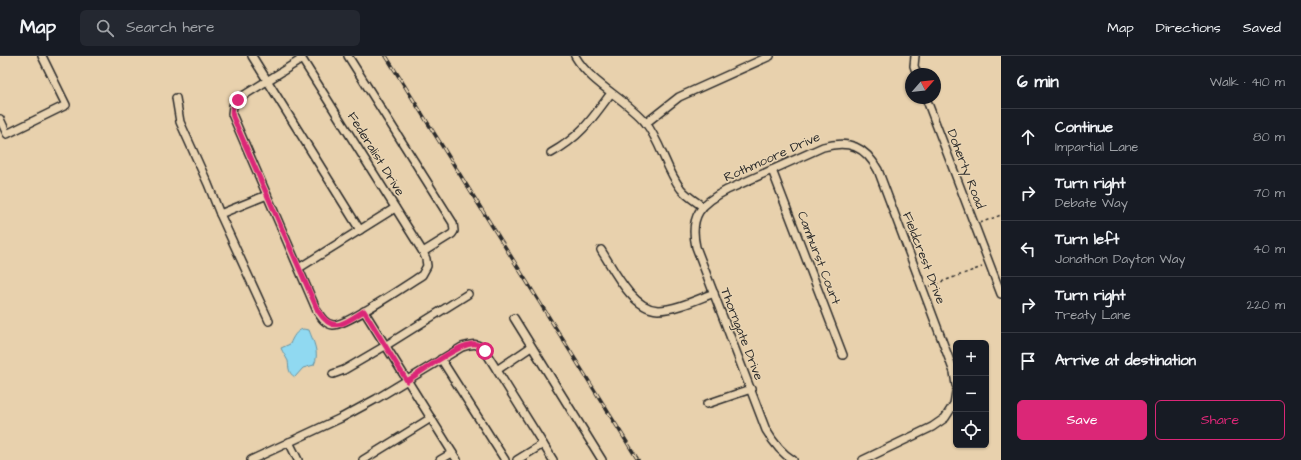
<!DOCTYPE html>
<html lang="en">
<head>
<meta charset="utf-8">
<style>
	:root { --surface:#171b24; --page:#242831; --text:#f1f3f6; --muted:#9ea1a6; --line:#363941; --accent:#db2777 }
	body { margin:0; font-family:"Architects Daughter",sans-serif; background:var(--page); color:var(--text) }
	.controls { position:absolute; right:12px; bottom:12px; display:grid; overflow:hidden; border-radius:6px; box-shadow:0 1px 3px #0004 }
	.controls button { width:36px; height:36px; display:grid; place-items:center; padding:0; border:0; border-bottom:1px solid var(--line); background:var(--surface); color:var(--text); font:20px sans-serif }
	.compass { position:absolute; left:905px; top:12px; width:36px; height:36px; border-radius:50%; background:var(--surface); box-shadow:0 1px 3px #0004; rotate:62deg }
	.stop { position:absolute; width:12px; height:12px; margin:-9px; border:3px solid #db2777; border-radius:50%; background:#fff }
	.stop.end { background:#db2777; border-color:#fff; box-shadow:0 1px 4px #0008 }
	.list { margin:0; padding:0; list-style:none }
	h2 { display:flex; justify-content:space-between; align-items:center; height:52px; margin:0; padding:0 16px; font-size:17px }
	h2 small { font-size:13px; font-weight:400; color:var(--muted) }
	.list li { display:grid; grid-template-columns:26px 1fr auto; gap:12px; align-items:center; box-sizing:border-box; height:56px; padding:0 16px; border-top:1px solid var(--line) }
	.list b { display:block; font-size:15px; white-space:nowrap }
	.list p { margin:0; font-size:13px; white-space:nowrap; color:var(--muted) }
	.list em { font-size:13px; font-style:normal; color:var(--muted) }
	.actions { display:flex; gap:8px; padding:12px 16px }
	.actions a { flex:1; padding:9px 0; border:1px solid var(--accent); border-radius:6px; text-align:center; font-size:14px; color:var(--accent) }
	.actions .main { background:var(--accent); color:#fff }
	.icon { flex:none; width:22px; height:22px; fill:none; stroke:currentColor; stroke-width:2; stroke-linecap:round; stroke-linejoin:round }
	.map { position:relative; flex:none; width:1001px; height:404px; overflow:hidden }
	header { display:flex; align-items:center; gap:24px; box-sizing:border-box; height:56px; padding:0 20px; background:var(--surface); border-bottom:1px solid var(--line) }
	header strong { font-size:19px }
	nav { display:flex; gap:22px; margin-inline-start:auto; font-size:14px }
	.search { width:280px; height:36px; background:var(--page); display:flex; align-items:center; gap:10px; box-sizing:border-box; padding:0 14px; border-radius:6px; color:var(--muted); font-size:15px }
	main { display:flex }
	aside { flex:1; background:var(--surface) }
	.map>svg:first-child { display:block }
	.water { fill:#90d9f1; stroke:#6893a2 }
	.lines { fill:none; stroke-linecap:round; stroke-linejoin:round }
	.minor-casing { stroke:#2b2b2b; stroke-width:10 }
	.path { stroke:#2b2b2b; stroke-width:1.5; stroke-dasharray:3 3; stroke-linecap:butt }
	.minor { stroke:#e9d4b2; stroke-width:7 }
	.rail-casing { stroke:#2b2b2b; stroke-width:3.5 }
	.rail { stroke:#e9d4b2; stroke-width:2; stroke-dasharray:6; stroke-linecap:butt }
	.route { stroke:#db2777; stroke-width:5 }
	.labels { text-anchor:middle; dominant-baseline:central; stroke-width:3; stroke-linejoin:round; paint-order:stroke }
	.street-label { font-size:13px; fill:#2b2b2b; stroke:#e9d4b2 }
</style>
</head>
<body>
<header>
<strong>Map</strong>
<div class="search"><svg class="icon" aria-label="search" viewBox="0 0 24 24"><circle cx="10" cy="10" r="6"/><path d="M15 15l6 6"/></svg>Search here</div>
<nav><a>Map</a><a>Directions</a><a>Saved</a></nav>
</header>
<main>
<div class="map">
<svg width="1001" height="404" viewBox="0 0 1001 404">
	<rect width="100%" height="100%" fill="#e8d1ad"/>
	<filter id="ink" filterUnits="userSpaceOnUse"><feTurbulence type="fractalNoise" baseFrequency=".025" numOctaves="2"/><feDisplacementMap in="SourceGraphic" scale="8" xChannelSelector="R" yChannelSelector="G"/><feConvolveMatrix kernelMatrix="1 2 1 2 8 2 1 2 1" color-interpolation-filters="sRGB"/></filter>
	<g filter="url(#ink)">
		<path class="water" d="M303 273 309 274C313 285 320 297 314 309L303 312 295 321C288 317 289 312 288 305 286 301 283 297 281 292L290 288C293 281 296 275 303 273Z"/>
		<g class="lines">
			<g class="minor-casing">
				<g id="minor">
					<polyline points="252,0 360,174"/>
					<path d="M300 0 302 3 423 196 426 203 427 210 422 219C408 228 346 270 333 269 325 268 321 261 317 255L232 58 233 50 238 43 302 3"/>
					<polyline points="348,0 453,167 454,175 452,178 423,196"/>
					<path d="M575 0C592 29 624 41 645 66 661 86 666 114 681 133 687 140 695 145 702 150"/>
					<polyline points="915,0 914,10 917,18"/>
					<polyline points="176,42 180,66 208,128 220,158"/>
					<polyline points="926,42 1001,238"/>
					<polyline points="0,63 7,78 66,49 42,0"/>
					<polyline points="646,67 679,41 770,0"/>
					<path d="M551 97C580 81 592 63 611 37"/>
					<polyline points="772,114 843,299"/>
					<polyline points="267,139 220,158 269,265"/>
					<path d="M601 194C614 214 632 253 658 254 675 254 698 243 714 237"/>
					<polyline points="299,212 395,152"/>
					<polyline points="364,255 457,404"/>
					<polyline points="514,262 602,404"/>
					<polyline points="441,303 505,404"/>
					<polyline points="497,314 531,291"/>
					<polyline points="333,318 344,314 385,290 468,238"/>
					<polyline points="707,348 751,333"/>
					<polyline points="289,386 298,404"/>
					<path d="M251 404 341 362 376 343 462 291C472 288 478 286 485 295L553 404"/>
					<polyline points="363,404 431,362"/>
					<polyline points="440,404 452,397"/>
					<polyline points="517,404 543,388"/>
					<path d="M793 404C781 397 773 386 766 374L696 191C689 160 701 147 727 134L823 91C849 84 865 90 878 114L954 316 956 329"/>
					<polyline points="863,404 932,371 945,362 954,348 956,336"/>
				</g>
			</g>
			<g class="path">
				<polyline points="980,167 1001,159"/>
				<polyline points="930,230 982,211"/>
			</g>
			<use href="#minor" class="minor"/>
			<g class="rail-casing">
				<polyline id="rail" points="386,0 638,404"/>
			</g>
			<use href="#rail" class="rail"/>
		</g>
	</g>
	<g class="lines" filter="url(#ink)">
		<path class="route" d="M238 44C233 48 231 55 233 61L318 255C334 279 343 267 364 255L407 325C421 316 457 289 472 288 478 287 481 291 485 295"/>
	</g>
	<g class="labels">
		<g class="street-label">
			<text transform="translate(376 98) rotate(58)">Federalist Drive</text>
			<text transform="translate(772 101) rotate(-24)">Rothmoore Drive</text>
			<text transform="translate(966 113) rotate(69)">Doherty Road</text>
			<text transform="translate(819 202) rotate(69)">Camhurst Court</text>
			<text transform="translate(924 202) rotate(69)">Fieldcrest Drive</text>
			<text transform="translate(742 278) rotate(69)">Thorngate Drive</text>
		</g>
	</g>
</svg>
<div class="controls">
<button>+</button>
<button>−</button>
<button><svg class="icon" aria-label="locate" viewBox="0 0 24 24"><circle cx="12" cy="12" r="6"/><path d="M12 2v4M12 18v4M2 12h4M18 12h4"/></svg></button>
</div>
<svg class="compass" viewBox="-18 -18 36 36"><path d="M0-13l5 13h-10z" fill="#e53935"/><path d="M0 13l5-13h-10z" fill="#9ea1a6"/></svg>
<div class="stop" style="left:485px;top:295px"></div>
<div class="stop end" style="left:238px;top:44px"></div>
</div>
<aside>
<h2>6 min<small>Walk · 410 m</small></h2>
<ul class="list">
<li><svg class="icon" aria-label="ahead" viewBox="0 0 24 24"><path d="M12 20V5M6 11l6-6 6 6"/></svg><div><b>Continue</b><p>Impartial Lane</p></div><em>80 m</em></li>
<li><svg class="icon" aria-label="right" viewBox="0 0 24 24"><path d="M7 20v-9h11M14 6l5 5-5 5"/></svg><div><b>Turn right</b><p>Debate Way</p></div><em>70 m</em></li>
<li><svg class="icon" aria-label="left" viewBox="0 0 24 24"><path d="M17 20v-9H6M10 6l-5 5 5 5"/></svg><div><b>Turn left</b><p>Jonathon Dayton Way</p></div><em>40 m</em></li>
<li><svg class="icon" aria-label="right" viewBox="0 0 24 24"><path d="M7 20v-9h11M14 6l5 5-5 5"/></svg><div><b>Turn right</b><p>Treaty Lane</p></div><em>220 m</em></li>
<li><svg class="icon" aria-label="arrive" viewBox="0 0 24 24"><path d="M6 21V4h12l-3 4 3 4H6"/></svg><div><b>Arrive at destination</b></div></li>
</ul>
<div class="actions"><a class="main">Save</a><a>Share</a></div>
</aside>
</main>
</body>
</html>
